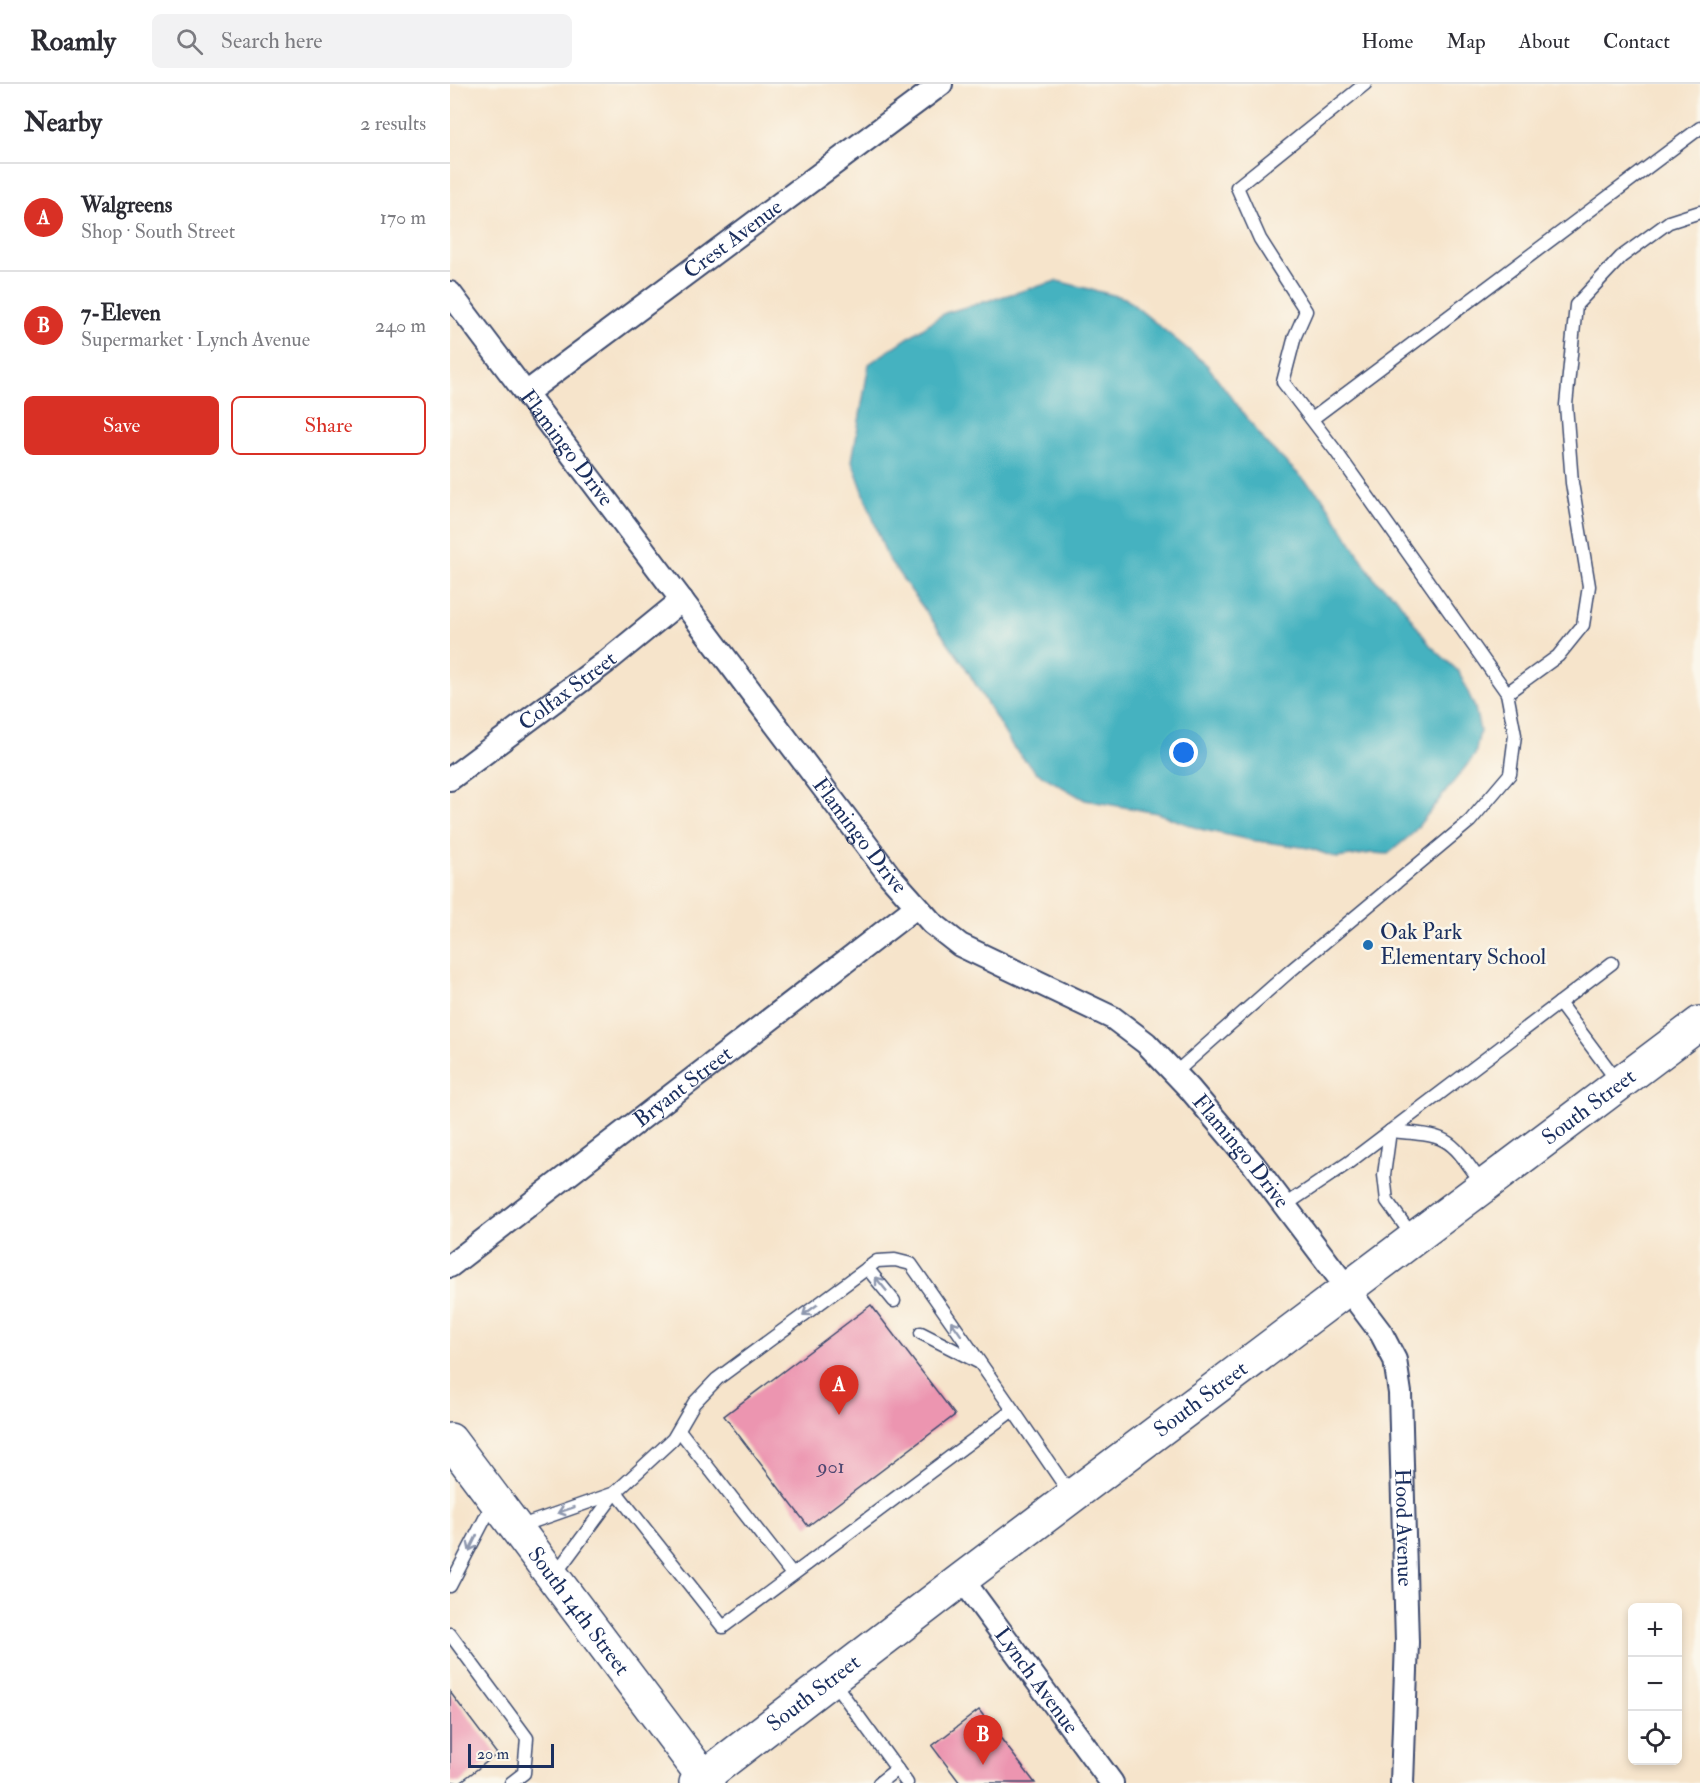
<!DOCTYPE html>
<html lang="en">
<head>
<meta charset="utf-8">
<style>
	:root { --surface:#fff; --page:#f2f2f3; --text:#2b2b33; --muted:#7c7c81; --line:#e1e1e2; --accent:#d93025 }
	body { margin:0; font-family:"IM FELL Double Pica",serif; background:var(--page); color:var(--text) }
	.controls { position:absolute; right:18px; bottom:18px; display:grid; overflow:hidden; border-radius:9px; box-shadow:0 3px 9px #0003 }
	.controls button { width:54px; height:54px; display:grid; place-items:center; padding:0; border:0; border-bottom:2px solid var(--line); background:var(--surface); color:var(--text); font:30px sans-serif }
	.scale { position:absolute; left:18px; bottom:15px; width:86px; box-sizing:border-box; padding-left:6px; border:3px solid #1b2f5e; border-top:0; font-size:16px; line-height:21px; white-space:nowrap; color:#1b2f5e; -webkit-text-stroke:4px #fbf7ec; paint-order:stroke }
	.you { position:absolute; left:734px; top:669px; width:21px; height:21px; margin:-15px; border:4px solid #fff; border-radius:50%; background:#1a73e8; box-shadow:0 0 0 9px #1a73e833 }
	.badge { display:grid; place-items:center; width:39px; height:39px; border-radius:50%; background:var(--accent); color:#fff; font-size:20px; font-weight:700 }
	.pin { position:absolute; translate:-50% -50px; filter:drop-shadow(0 2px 3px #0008) }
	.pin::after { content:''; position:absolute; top:32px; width:21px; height:18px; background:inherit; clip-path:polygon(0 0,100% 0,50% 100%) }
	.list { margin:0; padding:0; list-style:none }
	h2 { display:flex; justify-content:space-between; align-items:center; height:78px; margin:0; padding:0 24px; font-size:26px }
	h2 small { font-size:20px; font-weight:400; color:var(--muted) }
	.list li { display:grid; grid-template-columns:39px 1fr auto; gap:18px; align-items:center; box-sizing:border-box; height:108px; padding:0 24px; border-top:2px solid var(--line) }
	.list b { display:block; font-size:22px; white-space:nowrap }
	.list p { margin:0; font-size:20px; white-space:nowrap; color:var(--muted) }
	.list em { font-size:20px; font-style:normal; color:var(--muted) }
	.actions { display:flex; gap:12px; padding:18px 24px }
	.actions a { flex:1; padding:14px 0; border:2px solid var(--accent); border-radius:9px; text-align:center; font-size:21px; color:var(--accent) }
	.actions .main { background:var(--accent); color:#fff }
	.icon { flex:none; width:33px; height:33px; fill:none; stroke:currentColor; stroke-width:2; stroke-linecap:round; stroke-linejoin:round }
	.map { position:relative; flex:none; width:1250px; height:1699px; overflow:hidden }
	header { display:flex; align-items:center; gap:36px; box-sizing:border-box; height:84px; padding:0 30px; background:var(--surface); border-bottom:2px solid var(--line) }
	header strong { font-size:28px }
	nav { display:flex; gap:33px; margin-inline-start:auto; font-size:21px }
	.search { width:420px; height:54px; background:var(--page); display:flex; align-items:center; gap:15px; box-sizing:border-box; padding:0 21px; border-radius:9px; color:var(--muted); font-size:22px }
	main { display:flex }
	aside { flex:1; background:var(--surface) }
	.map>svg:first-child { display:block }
	.water { fill:#44b2c0; stroke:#30708f; stroke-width:1.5 }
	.building { fill:#ec95b0 }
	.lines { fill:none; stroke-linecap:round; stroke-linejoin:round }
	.service-casing { stroke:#3c4a6e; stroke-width:15 }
	.minor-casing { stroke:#3c4a6e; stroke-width:26 }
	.primary-casing { stroke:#3c4a6e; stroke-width:36 }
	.trunk-casing { stroke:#3c4a6e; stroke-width:36 }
	.service { stroke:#fff; stroke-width:12 }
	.minor { stroke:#fff; stroke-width:22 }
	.primary { stroke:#fff; stroke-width:33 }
	.trunk { stroke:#fff; stroke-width:33 }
	.oneway { stroke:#8d97ae }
	.poi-dot { fill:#1f6fb2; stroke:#fbf7ec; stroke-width:2 }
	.labels { text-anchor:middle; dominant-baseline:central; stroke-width:5; stroke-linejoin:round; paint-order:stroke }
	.number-label { font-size:20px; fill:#4f4872 }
	.street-label { font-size:22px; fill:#1b2f5e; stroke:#fbf7ec }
	.poi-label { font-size:22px; fill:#1b2f5e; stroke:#fbf7ec; text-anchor:start }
</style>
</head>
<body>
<header>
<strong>Roamly</strong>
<div class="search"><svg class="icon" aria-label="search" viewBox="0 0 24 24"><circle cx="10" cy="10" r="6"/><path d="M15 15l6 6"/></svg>Search here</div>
<nav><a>Home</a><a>Map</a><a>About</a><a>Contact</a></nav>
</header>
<main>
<aside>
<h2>Nearby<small>2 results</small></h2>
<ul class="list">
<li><span class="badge">A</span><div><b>Walgreens</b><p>Shop · South Street</p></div><em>170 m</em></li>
<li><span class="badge">B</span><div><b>7-Eleven</b><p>Supermarket · Lynch Avenue</p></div><em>240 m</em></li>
</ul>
<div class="actions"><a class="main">Save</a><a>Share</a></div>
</aside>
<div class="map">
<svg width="1250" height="1699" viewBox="0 0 1250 1699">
	<rect width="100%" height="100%" fill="#fbf7ec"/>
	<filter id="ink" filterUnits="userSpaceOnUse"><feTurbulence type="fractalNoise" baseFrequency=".0167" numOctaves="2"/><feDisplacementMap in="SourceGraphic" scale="12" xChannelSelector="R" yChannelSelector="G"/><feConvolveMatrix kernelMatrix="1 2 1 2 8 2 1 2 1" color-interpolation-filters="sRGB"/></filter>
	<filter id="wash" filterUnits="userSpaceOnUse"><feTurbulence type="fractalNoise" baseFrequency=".008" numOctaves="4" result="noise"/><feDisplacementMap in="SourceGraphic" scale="24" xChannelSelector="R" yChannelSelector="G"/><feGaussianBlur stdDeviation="1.35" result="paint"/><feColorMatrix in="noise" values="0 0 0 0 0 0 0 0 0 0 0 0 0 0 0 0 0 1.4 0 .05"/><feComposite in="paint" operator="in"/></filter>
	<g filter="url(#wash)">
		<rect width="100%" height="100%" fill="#f6e4cb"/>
		<polygon class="water" points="607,197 675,214 757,281 816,359 873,414 925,496 946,513 980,561 1009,588 1025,624 1030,647 1025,671 962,750 938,770 922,769 887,774 859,764 800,756 750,745 707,729 635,716 586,688 563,663 514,581 437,473 402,377 419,280 495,229"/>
		<g id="blocks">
			<g class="building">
				<polygon points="421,1221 505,1331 358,1442 274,1332"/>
				<polygon points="0,1608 47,1670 9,1699 0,1697"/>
				<polygon points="529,1626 585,1699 510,1699 482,1662"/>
			</g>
		</g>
	</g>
	<g filter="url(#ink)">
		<use href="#blocks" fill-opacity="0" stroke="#3c4a6e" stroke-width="1.5"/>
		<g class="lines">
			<g class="service-casing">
				<g id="service">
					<polyline points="915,0 787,103 810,155 856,227 845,252 833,298 885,366 1057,609"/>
					<polyline points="862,335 1250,44"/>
					<polyline points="1109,919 1168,998"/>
					<polyline points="725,989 839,888 1020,737 1060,690 1065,651 1057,609 1108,572 1133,541 1139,502 1122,399 1116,321 1126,221 1171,173 1219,138 1250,128"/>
					<polyline points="834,1122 898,1079 1162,879"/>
					<path d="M964 1154 937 1117 934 1091 940 1047C1001 1052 998 1052 1033 1101"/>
					<polyline points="417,1184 444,1217"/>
					<polyline points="471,1249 528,1278"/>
					<polyline points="229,1346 341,1489"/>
					<polyline points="166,1408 273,1543 563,1326 621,1411"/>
					<polyline points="68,1443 165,1409"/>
					<polyline points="103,1493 166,1408 223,1355 244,1319 267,1295 427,1177 445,1176 461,1180 563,1326"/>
					<polyline points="0,1502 43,1419"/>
					<polyline points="0,1550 77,1654 74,1689 61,1699"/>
					<polyline points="382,1596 457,1699"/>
					<polyline points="429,1699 447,1685"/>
				</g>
			</g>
			<g class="minor-casing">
				<g id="minor">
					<path id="s1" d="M0 209 440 792 482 839 510 861 663 934 696 959 739 1004 804 1081 931 1249 945 1276 950 1309 957 1558 952 1699"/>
					<path id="s2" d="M76 309 491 0"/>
					<path id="s3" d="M0 695 156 578 232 516"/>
					<path id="s4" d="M0 1182 466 823"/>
					<path id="s5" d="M512 1495 662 1699"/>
				</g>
			</g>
			<g class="primary-casing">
				<g id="primary">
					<path id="s6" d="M246 1699 512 1495 1250 939"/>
				</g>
			</g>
			<g class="trunk-casing">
				<g id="trunk">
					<path id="s7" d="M0 1356 258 1699"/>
				</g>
			</g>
			<use href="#service" class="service"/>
			<use href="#minor" class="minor"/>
			<use href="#primary" class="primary"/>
			<use href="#trunk" class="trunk"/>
		</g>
		<defs><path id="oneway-shaft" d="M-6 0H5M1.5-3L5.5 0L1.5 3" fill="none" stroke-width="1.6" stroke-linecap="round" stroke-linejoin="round" transform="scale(1.5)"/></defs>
		<g class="oneway">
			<use href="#oneway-shaft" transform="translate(431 1200) rotate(-129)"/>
			<use href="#oneway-shaft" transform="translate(360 1226) rotate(144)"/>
			<use href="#oneway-shaft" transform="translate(506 1244) rotate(-125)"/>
			<use href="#oneway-shaft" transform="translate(116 1426) rotate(161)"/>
			<use href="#oneway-shaft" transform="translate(23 1459) rotate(116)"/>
		</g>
	</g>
	<circle class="poi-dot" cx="918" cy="861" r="6"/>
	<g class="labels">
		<g class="number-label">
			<text x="381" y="1382">901</text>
		</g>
		<g class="street-label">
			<text stroke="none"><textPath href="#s2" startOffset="258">Crest Avenue</textPath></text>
			<text stroke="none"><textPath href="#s1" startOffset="194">Flamingo Drive</textPath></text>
			<text stroke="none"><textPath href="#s3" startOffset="147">Colfax Street</textPath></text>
			<text stroke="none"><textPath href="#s1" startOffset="680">Flamingo Drive</textPath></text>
			<text stroke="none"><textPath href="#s4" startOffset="294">Bryant Street</textPath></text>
			<text stroke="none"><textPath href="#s6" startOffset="1120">South Street</textPath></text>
			<text stroke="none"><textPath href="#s1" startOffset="1184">Flamingo Drive</textPath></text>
			<text stroke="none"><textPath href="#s6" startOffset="634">South Street</textPath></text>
			<text stroke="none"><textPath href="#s1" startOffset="1612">Hood Avenue</textPath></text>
			<text stroke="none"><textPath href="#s7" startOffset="214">South 14th Street</textPath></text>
			<text stroke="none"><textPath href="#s5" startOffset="126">Lynch Avenue</textPath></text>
			<text stroke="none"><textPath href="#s6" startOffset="148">South Street</textPath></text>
		</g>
		<g class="poi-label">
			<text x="930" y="848">Oak Park<tspan x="930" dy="25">Elementary School</tspan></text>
		</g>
	</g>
</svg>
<div class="controls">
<button>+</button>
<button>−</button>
<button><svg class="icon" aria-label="locate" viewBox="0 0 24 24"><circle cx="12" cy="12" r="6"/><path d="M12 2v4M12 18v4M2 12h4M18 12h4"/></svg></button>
</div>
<div class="scale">20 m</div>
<div class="you"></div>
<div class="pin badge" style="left:389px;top:1331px">A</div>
<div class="pin badge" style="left:533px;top:1681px">B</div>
</div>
</main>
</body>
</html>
